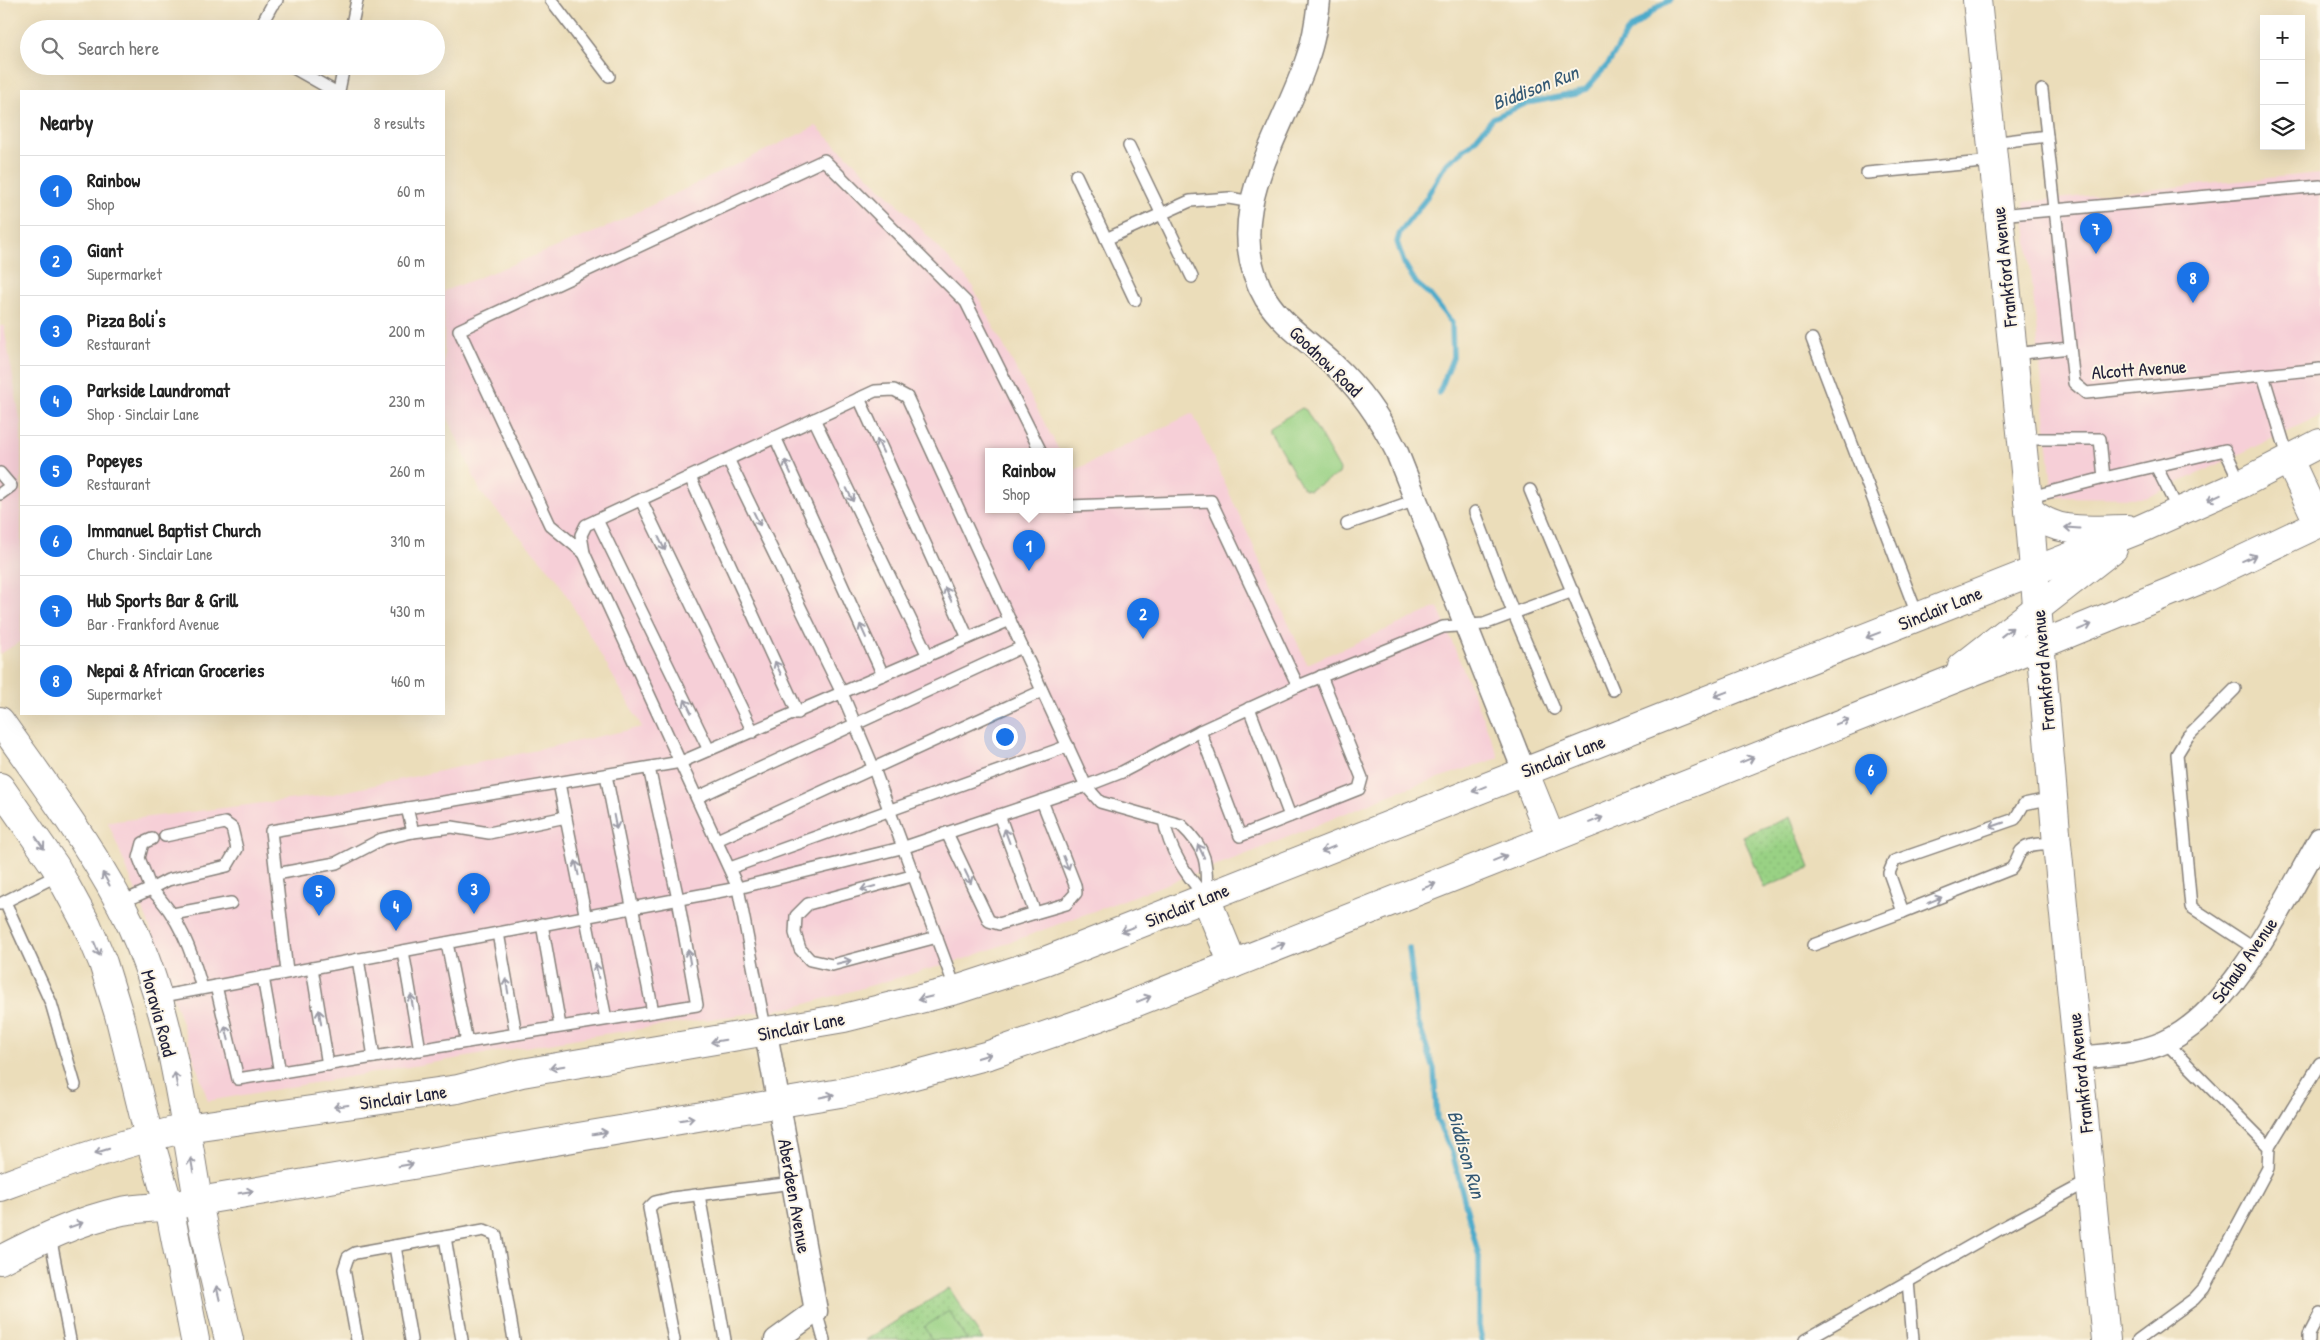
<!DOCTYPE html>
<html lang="en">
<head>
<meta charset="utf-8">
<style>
	:root { --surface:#fff; --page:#f2f2f2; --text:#222; --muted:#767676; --line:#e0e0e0; --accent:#1a73e8 }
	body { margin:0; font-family:"Patrick Hand",sans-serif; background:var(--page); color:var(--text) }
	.controls { position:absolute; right:15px; top:15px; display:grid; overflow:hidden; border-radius:0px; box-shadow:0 5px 20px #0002 }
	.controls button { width:45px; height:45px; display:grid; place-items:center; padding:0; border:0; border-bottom:1px solid var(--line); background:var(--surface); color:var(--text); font:25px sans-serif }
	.you { position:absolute; left:1004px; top:736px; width:18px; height:18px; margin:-12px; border:4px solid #fff; border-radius:50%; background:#1a73e8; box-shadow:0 0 0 8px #1a73e833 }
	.badge { display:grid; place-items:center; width:32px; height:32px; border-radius:50%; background:var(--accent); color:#fff; font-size:16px; font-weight:700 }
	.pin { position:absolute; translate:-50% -41px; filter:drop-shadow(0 1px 2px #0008) }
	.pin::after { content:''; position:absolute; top:26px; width:18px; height:15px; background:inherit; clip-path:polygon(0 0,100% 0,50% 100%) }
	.popup { position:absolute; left:985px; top:448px; width:88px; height:65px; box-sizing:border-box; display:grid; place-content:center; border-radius:0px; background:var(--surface); filter:drop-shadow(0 1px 4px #0005); font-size:16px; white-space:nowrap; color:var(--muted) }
	.popup b { font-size:19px; color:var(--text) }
	.popup::after { content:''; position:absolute; left:50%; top:100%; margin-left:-10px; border:10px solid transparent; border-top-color:var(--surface) }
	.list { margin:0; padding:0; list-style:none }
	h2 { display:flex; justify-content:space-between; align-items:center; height:65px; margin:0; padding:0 20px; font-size:21px }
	h2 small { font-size:16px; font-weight:400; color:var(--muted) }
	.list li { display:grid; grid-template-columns:32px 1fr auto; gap:15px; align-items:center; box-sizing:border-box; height:70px; padding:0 20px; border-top:1px solid var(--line) }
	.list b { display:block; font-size:19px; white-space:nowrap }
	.list p { margin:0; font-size:16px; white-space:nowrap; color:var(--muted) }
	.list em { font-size:16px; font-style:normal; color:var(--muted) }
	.icon { flex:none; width:28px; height:28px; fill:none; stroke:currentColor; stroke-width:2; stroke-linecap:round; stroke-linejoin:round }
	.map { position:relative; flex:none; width:2320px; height:1340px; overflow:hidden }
	.search { position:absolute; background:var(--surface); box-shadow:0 5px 20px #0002; left:20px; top:20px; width:425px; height:55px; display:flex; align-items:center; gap:12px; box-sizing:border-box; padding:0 18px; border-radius:28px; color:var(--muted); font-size:19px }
	.panel { position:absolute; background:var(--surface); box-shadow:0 5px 20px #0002; left:20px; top:90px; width:425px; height:625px; border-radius:0px }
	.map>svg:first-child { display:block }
	.built { fill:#f6cfd7 }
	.grass { fill:url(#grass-dots); stroke:#5e7a60 }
	.pitch { fill:#99d184; stroke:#5e7a60 }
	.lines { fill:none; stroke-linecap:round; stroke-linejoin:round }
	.stream { stroke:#4caaca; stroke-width:5.5 }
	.lane-casing { stroke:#86807a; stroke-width:14 }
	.street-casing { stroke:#86807a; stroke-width:25 }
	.secondary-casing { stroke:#86807a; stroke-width:30 }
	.primary-casing { stroke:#86807a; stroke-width:30 }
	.lane { stroke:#fff; stroke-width:11 }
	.street { stroke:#fff; stroke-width:22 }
	.secondary { stroke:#fff; stroke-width:28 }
	.primary { stroke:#fff; stroke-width:28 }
	.oneway { stroke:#9c9ca7 }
	.labels { text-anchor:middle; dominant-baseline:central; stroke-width:4; stroke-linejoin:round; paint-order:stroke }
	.street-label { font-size:19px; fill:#22223b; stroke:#fcf5e5 }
	.water-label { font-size:20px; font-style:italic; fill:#335874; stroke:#fcf5e5 }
</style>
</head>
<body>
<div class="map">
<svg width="2320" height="1340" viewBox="0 0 2320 1340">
	<defs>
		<pattern id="grass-dots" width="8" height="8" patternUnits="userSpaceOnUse" patternTransform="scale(1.25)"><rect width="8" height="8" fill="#99d184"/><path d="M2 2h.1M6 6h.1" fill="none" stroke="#84b373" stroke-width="1.8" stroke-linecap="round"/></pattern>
	</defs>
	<rect width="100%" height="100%" fill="#fcf5e5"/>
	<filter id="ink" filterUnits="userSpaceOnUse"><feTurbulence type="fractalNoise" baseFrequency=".02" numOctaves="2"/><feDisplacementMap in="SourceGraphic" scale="10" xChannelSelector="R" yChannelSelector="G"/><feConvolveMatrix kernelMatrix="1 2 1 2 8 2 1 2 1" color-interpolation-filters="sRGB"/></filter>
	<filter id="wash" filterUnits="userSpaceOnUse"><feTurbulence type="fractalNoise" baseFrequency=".0096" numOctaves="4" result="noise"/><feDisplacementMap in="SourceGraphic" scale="20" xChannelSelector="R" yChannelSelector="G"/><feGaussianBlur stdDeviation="1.12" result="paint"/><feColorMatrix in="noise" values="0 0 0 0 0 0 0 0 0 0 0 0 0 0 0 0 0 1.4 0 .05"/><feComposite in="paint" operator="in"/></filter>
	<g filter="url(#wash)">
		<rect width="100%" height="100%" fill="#ebddba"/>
		<g class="built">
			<polygon points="816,126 904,210 970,282 1060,452 989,452 989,510 1069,510 1069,469 1071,472 1193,413 1307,664 1438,607 1499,758 1399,791 1252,852 968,958 795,1007 590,1036 208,1101 148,922 108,822 329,795 642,727 556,577 481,493 444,409 444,291 600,230"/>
			<polygon points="2320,173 2320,416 2146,498 2053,497 2024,202"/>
			<polygon points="0,326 4,326 21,424 21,641 0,654"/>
		</g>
		<g class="grass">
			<polygon points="1790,817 1810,868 1764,888 1743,836"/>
			<polygon points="949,1288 983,1340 866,1340"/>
		</g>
		<g class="pitch">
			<polygon points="1302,408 1306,410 1340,470 1339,474 1309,490 1303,488 1270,431 1270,427"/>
			<polygon points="949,1311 967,1340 932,1340 924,1327"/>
		</g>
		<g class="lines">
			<g class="stream">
				<polyline points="1439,393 1453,357 1452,323 1430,295 1416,283 1404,263 1397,242 1400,232 1425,200 1445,165 1472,143 1493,118 1527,103 1575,94 1586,89 1609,63 1627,32 1658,7 1670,0"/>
				<polyline points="1409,948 1417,1019 1434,1069 1437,1120 1452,1152 1479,1257 1479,1326 1482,1340"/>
			</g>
		</g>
	</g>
	<g filter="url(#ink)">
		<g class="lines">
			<g class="lane-casing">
				<g id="lane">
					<polyline points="551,0 609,76"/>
					<polyline points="259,29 272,5 277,0"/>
					<polyline points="351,29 357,0"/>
					<polyline points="290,66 334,91"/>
					<polyline points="2042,90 2074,383 2086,393 2263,375 2289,460"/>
					<polyline points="339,91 344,66"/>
					<polyline points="1992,143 2047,136"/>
					<polyline points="1129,146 1192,277"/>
					<polyline points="1867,173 1994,161"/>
					<polyline points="1076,175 1135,300"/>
					<polyline points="1999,215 2320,186"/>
					<polyline points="1106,239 1190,201 1229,198 1252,202"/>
					<polyline points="1812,339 1918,617"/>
					<polyline points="2013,354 2070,348"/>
					<polyline points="2263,375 2320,369"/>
					<polyline points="859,398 968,638"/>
					<polyline points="814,419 928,656"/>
					<polyline points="775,437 883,675"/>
					<polyline points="2022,439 2100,439 2104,478 2027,498"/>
					<polyline points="728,459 842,693 874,769 956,990"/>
					<polyline points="2156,466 2179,512"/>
					<polyline points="0,473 11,486 0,494"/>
					<polyline points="690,477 798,713"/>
					<polyline points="2104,478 2225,450 2241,484"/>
					<polyline points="1530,490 1613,690"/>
					<polyline points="641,500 753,732"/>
					<polyline points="1069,506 1211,501 1298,686"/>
					<polyline points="1475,512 1513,612 1554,709"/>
					<polyline points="597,520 709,750"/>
					<polyline points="1347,524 1416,500"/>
					<polyline points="584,553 550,525 459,330 824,160 966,302 1041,452"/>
					<polyline points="2235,689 2188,736 2177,754 2191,907 2255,949"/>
					<polyline points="1249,708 1290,816"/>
					<polyline points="1200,731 1240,836 1359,789 1362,778 1321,676"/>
					<polyline points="606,775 653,1012"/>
					<polyline points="559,783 606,1019"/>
					<polyline points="698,797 1022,647"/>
					<path d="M2053 798 2024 804 2015 819 1894 861 1889 873 1903 912 2011 869C2016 864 2017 856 2021 851 2029 842 2047 844 2057 844"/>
					<polyline points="407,808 413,832"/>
					<path d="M1164 820C1169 851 1186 874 1205 897"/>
					<polyline points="947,833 989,921 999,924 1035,913 999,815"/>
					<path d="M165 836 225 823 232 828 237 849 227 866 168 880 151 889C179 916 192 952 202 988"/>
					<polyline points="717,840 1042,691"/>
					<polyline points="730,868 1068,746"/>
					<polyline points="276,874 336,863 382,839 413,832 452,827 489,833 566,817"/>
					<polyline points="915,875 808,904 796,916 795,933 800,949 810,960 832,965 937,937"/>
					<polyline points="5,902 51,1003 75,1085"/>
					<polyline points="120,903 151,889 139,858 143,843 152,839"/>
					<polyline points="0,904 60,874"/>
					<polyline points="1035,913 1066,904 1076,893 1075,885 1042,801"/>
					<polyline points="173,914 231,903"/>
					<polyline points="542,924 560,1026"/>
					<polyline points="498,933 516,1034"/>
					<polyline points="447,943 467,1042"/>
					<polyline points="1813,945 1903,912"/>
					<polyline points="403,951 420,1050"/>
					<polyline points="358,959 374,1057"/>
					<polyline points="312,968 328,1065"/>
					<polyline points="287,972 271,831 681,762 1010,620"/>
					<polyline points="263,977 280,1073"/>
					<polyline points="216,986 238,1079 697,1005 678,899 649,768"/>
					<polyline points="158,997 738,888 905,847 1086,786 1122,772 1200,731 1298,686 1443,627 1484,624 1573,591"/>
					<path d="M766 1033 738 888 584 553 581 535 586 525 875 391 894 390 907 397 1086 786 1100 802 1181 825C1207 849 1208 864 1206 898"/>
					<polyline points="2269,1147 2320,1063"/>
					<polyline points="699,1195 725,1340"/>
					<polyline points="50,1236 70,1340"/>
					<polyline points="445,1237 462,1340"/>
					<polyline points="395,1246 411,1340"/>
					<polyline points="1908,1281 1913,1340"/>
					<polyline points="816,1311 824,1340"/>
					<polyline points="357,1340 344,1269 348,1257 355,1253 484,1230 496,1235 514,1340"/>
					<polyline points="674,1340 649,1208 655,1202 672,1198 793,1183"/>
					<polyline points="1805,1340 2000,1229 2089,1181"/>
					<polyline points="2138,1340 2194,1299 2204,1288 2268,1168 2269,1147 2165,1042"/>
					<polyline points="2309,1340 2309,1335 2320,1314"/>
				</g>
			</g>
			<g class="street-casing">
				<g id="street">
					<path d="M1319 0C1317 20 1314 40 1307 59 1282 136 1217 217 1266 299 1283 326 1311 343 1334 365 1360 389 1380 418 1396 450L1524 771"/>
					<polyline points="766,1033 816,1311 776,1340"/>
					<path d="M2079 1058C2107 1055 2139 1054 2165 1042 2232 1012 2284 901 2320 839"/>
				</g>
			</g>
			<g class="secondary-casing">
				<g id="secondary">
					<polyline points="1977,0 2029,510 2057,844 2106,1340"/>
					<polyline points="2289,460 2319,524"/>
					<path d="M2029 510C2057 536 2091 529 2127 529"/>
					<polyline points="1962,667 2113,549"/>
					<polyline points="1524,771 1551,838"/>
					<polyline points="1206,898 1233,964"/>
					<path d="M0 1187C61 1164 122 1143 186 1128L458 1089 522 1073 844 1018 956 990 1045 961 2138 530 2241 484 2320 443"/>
					<path d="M0 1260C39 1240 79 1220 122 1211 138 1208 154 1208 169 1206L840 1093 892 1081 989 1055 1099 1017 2040 645 2204 578 2320 523"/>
				</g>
			</g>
			<g class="primary-casing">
				<g id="primary">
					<path d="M0 721C46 787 96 852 131 925 171 1010 182 1108 198 1200 206 1247 218 1293 229 1340"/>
					<polyline points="0,787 55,866 87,925 103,963 119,1015 149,1137 169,1206 195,1340"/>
				</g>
			</g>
			<use href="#lane" class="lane"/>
			<use href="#street" class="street"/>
			<use href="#secondary" class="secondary"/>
			<use href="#primary" class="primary"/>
		</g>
		<defs><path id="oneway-shaft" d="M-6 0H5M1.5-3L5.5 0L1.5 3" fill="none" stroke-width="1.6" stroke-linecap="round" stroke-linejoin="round" transform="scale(1.25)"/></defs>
		<g class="oneway">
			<use href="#oneway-shaft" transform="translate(880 446) rotate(-115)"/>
			<use href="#oneway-shaft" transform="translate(788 467) rotate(-114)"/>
			<use href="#oneway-shaft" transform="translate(850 495) rotate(64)"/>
			<use href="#oneway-shaft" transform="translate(2214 497) rotate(155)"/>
			<use href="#oneway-shaft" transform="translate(757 519) rotate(64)"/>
			<use href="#oneway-shaft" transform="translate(2072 528) rotate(-176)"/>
			<use href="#oneway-shaft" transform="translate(662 544) rotate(64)"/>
			<use href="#oneway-shaft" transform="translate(2249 558) rotate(-24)"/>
			<use href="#oneway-shaft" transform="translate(948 594) rotate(-115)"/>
			<use href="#oneway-shaft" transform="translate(2085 627) rotate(-22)"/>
			<use href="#oneway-shaft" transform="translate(863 631) rotate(-114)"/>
			<use href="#oneway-shaft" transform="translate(2007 632) rotate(-38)"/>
			<use href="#oneway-shaft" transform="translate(1873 635) rotate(159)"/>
			<use href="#oneway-shaft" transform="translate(778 668) rotate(-115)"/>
			<use href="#oneway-shaft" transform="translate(1721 694) rotate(159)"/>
			<use href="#oneway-shaft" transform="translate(688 706) rotate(-116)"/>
			<use href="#oneway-shaft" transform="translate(1842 722) rotate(-21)"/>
			<use href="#oneway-shaft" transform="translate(1747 760) rotate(-22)"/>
			<use href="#oneway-shaft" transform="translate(1479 789) rotate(158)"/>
			<use href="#oneway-shaft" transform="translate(1596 820) rotate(-22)"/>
			<use href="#oneway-shaft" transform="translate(615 822) rotate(79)"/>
			<use href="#oneway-shaft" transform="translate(1997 825) rotate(161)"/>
			<use href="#oneway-shaft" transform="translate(1007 836) rotate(-110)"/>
			<use href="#oneway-shaft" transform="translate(40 843) rotate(55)"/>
			<use href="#oneway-shaft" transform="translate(1328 849) rotate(158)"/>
			<use href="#oneway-shaft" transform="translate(1201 851) rotate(-115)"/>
			<use href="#oneway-shaft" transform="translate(1500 858) rotate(-22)"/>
			<use href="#oneway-shaft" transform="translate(1066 863) rotate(69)"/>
			<use href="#oneway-shaft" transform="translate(577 868) rotate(-102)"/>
			<use href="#oneway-shaft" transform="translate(968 877) rotate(65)"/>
			<use href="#oneway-shaft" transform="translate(106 879) rotate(-119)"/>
			<use href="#oneway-shaft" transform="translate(1429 886) rotate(-22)"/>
			<use href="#oneway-shaft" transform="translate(868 888) rotate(165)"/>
			<use href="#oneway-shaft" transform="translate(1935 900) rotate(-22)"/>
			<use href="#oneway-shaft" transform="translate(1128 929) rotate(159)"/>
			<use href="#oneway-shaft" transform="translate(1278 946) rotate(-22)"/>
			<use href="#oneway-shaft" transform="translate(97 949) rotate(68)"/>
			<use href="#oneway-shaft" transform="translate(689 957) rotate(-100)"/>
			<use href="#oneway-shaft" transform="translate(844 962) rotate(-14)"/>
			<use href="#oneway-shaft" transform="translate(597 971) rotate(-101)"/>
			<use href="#oneway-shaft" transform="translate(507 986) rotate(-100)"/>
			<use href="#oneway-shaft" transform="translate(925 998) rotate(167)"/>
			<use href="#oneway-shaft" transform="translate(1144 999) rotate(-22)"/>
			<use href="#oneway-shaft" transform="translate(412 1002) rotate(-100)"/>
			<use href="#oneway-shaft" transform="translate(320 1017) rotate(-99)"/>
			<use href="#oneway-shaft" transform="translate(227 1033) rotate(-103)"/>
			<use href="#oneway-shaft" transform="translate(718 1041) rotate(170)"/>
			<use href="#oneway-shaft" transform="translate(984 1056) rotate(-17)"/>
			<use href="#oneway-shaft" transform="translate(557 1067) rotate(170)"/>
			<use href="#oneway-shaft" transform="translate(176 1080) rotate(-101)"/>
			<use href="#oneway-shaft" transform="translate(827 1096) rotate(-11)"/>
			<use href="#oneway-shaft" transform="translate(341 1106) rotate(172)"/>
			<use href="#oneway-shaft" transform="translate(687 1119) rotate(-9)"/>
			<use href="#oneway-shaft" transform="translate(600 1133) rotate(-9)"/>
			<use href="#oneway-shaft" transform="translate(102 1151) rotate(163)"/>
			<use href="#oneway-shaft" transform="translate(192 1165) rotate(-100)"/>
			<use href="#oneway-shaft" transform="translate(406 1165) rotate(-9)"/>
			<use href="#oneway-shaft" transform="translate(246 1192) rotate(-10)"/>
			<use href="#oneway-shaft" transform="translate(76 1225) rotate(-20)"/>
			<use href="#oneway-shaft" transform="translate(218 1293) rotate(-103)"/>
		</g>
	</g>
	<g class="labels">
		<g class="street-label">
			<text transform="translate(2004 267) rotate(-96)">Frankford Avenue</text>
			<text transform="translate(1326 361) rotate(44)">Goodnow Road</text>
			<text transform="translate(2139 369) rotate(-4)">Alcott Avenue</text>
			<text transform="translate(1940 608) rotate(-22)">Sinclair Lane</text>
			<text transform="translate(2043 670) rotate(-95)">Frankford Avenue</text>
			<text transform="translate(1563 756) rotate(-21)">Sinclair Lane</text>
			<text transform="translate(1187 905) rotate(-22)">Sinclair Lane</text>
			<text transform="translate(2244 960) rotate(-55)">Schaub Avenue</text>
			<text transform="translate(159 1013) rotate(75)">Moravia Road</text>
			<text transform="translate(801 1026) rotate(-11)">Sinclair Lane</text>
			<text transform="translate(2080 1073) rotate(-96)">Frankford Avenue</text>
			<text transform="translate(403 1097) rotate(-8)">Sinclair Lane</text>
			<text transform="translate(795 1196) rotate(80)">Aberdeen Avenue</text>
		</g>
		<g class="water-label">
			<text transform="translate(1535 87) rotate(-21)">Biddison Run</text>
			<text transform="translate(1467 1154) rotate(74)">Biddison Run</text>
		</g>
	</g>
</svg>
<div class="controls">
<button>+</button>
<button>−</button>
<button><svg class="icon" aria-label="layers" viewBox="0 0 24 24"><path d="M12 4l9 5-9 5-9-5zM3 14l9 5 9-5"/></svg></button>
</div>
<div class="you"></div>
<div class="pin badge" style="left:1029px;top:571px">1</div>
<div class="popup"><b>Rainbow</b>Shop</div>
<div class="pin badge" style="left:1143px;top:639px">2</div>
<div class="pin badge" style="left:474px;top:914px">3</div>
<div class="pin badge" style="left:396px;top:931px">4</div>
<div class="pin badge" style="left:319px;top:916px">5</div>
<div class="pin badge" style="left:1871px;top:795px">6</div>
<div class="pin badge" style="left:2096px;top:254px">7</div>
<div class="pin badge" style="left:2193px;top:303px">8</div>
<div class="search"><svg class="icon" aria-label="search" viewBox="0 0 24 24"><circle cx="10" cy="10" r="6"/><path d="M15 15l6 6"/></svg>Search here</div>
<section class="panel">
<h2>Nearby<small>8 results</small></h2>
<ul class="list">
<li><span class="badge">1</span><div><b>Rainbow</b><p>Shop</p></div><em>60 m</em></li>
<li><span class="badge">2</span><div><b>Giant</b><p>Supermarket</p></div><em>60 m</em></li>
<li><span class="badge">3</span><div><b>Pizza Boli's</b><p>Restaurant</p></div><em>200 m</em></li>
<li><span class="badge">4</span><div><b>Parkside Laundromat</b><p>Shop · Sinclair Lane</p></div><em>230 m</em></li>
<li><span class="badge">5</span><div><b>Popeyes</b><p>Restaurant</p></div><em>260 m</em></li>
<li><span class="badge">6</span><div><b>Immanuel Baptist Church</b><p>Church · Sinclair Lane</p></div><em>310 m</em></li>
<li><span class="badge">7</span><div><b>Hub Sports Bar &amp; Grill</b><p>Bar · Frankford Avenue</p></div><em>430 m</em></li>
<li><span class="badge">8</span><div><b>Nepai &amp; African Groceries</b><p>Supermarket</p></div><em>460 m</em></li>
</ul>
</section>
</div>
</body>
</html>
